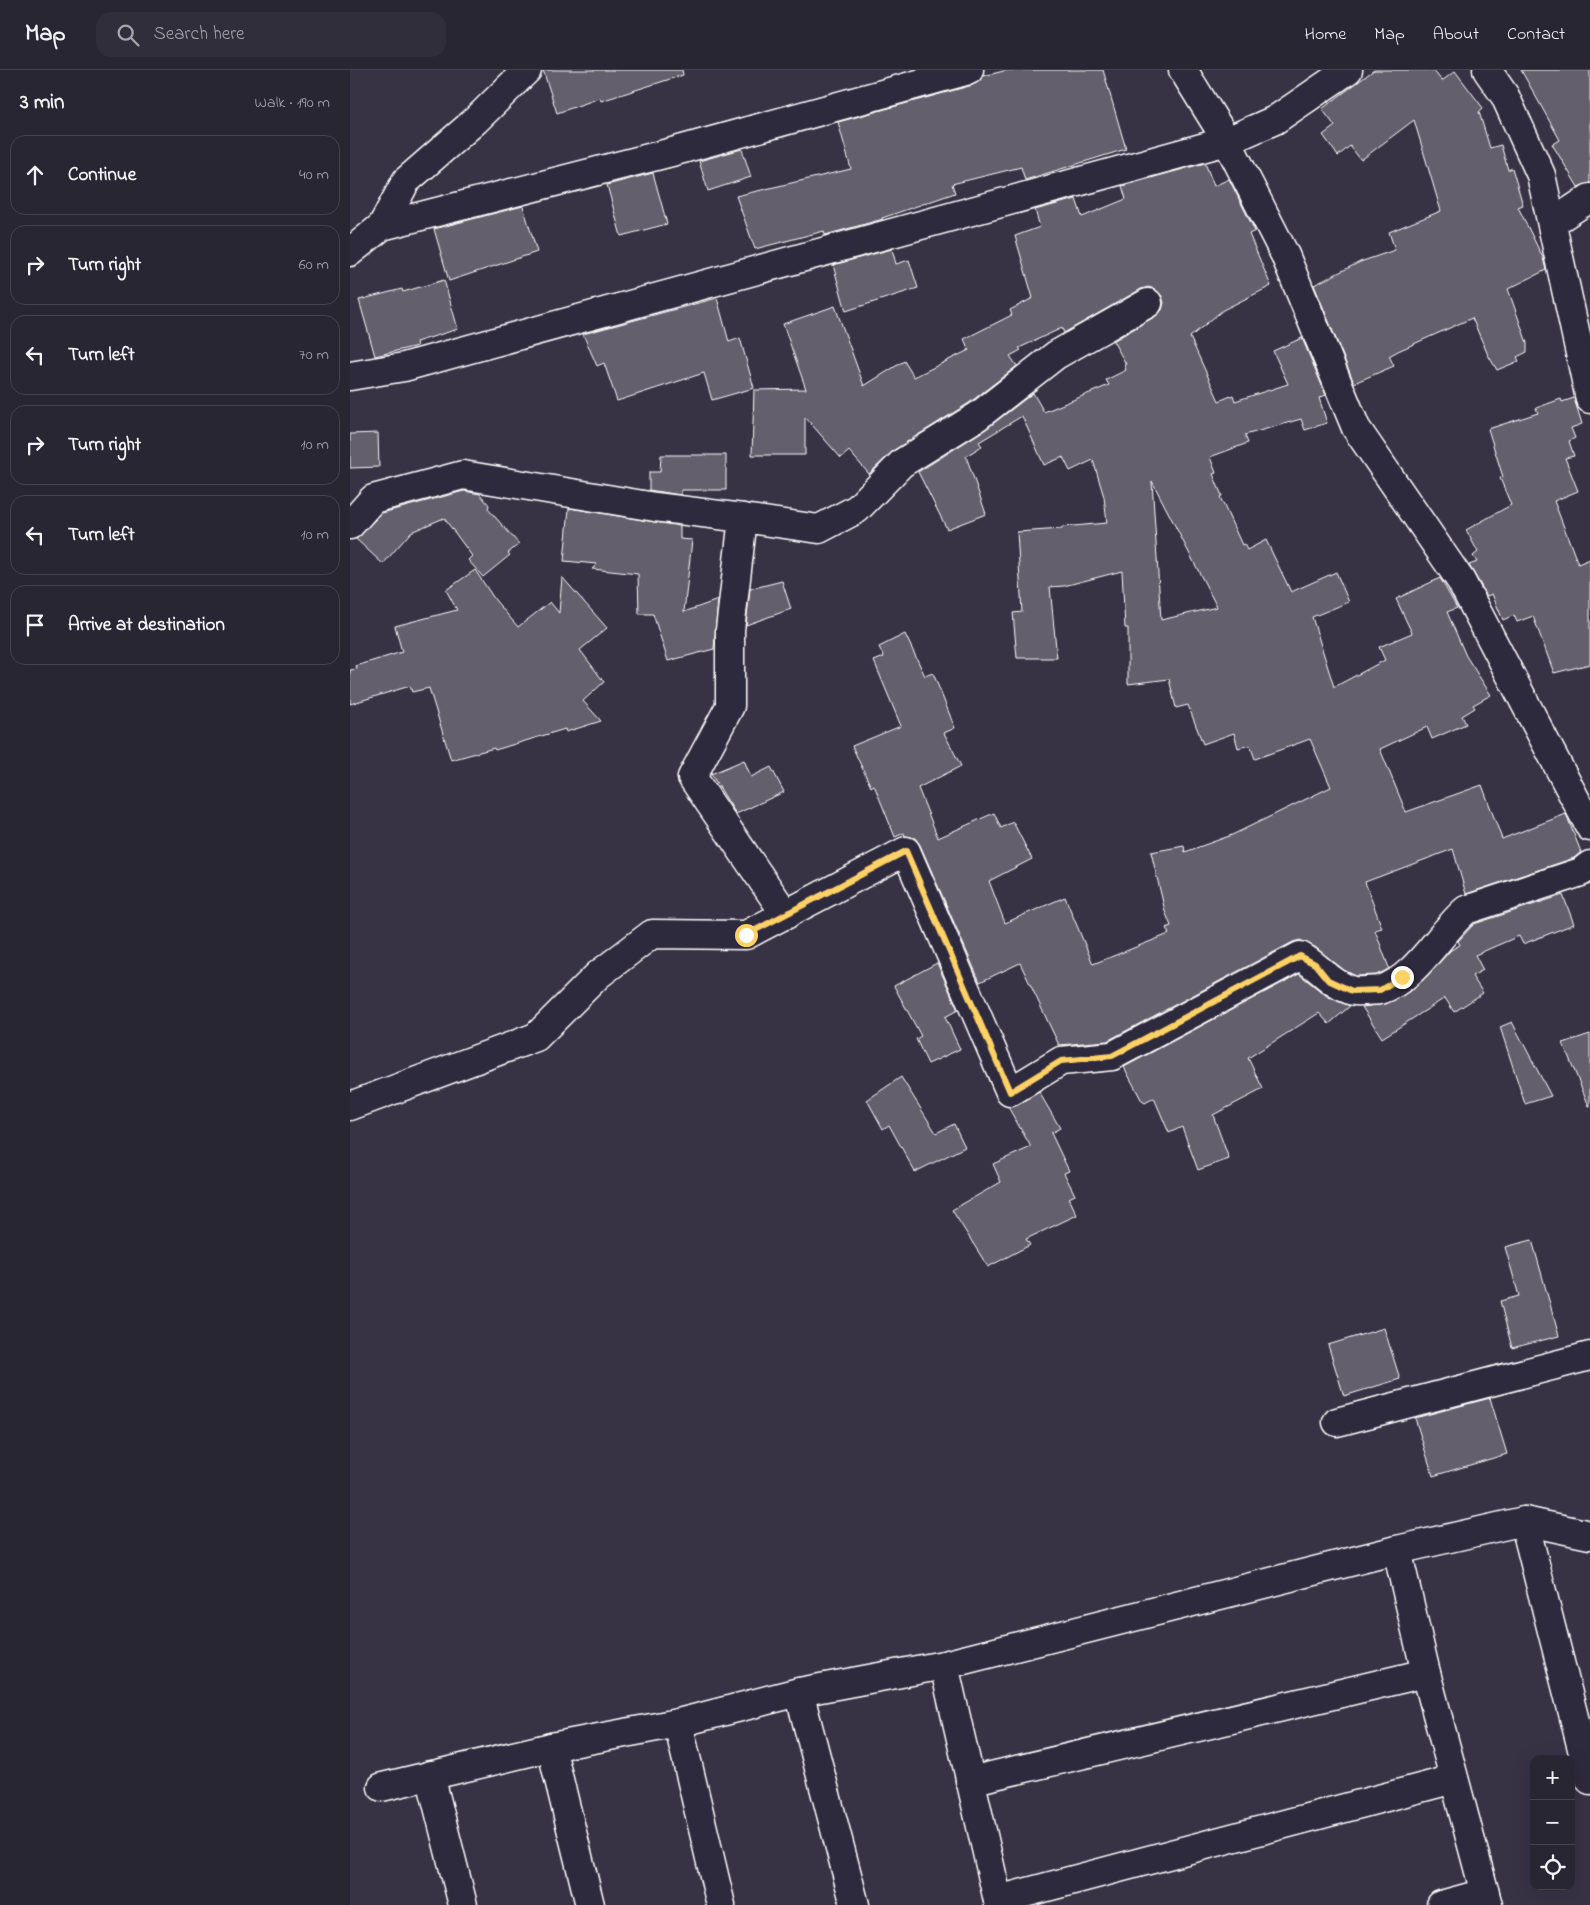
<!DOCTYPE html>
<html lang="en">
<head>
<meta charset="utf-8">
<style>
	:root { --surface:#292634; --page:#312e3c; --text:#f1f3f6; --muted:#a5a5ac; --line:#45434f }
	body { margin:0; font-family:"Indie Flower",sans-serif; background:var(--page); color:var(--text) }
	.controls { position:absolute; right:15px; bottom:15px; display:grid; overflow:hidden; border-radius:10px; box-shadow:0 5px 20px #0002 }
	.controls button { width:45px; height:45px; display:grid; place-items:center; padding:0; border:0; border-bottom:1px solid var(--line); background:var(--surface); color:var(--text); font:25px sans-serif }
	.stop { position:absolute; width:15px; height:15px; margin:-11px; border:4px solid #ffd166; border-radius:50%; background:#fff }
	.stop.end { background:#ffd166; border-color:#fff; box-shadow:0 1px 5px #0008 }
	.list { margin:0; padding:0; list-style:none }
	h2 { display:flex; justify-content:space-between; align-items:center; height:65px; margin:0; padding:0 20px; font-size:21px }
	h2 small { font-size:16px; font-weight:400; color:var(--muted) }
	.list li { display:grid; grid-template-columns:32px 1fr auto; gap:15px; align-items:center; box-sizing:border-box; height:80px; margin:0 10px 10px; padding:0 10px; border:1px solid var(--line); border-radius:15px }
	.list b { display:block; font-size:19px; white-space:nowrap }
	.list em { font-size:16px; font-style:normal; color:var(--muted) }
	.icon { flex:none; width:28px; height:28px; fill:none; stroke:currentColor; stroke-width:2; stroke-linecap:round; stroke-linejoin:round }
	.map { position:relative; flex:none; width:1240px; height:1835px; overflow:hidden }
	header { display:flex; align-items:center; gap:30px; box-sizing:border-box; height:70px; padding:0 25px; background:var(--surface); border-bottom:1px solid var(--line) }
	header strong { font-size:24px }
	nav { display:flex; gap:28px; margin-inline-start:auto; font-size:18px }
	.search { width:350px; height:45px; background:var(--page); display:flex; align-items:center; gap:12px; box-sizing:border-box; padding:0 18px; border-radius:15px; color:var(--muted); font-size:19px }
	main { display:flex }
	aside { flex:1; background:var(--surface) }
	.map>svg:first-child { display:block }
	.building { fill:#635f6d; stroke:#fff; fill-rule:evenodd }
	.lines { fill:none; stroke-linecap:round; stroke-linejoin:round }
	.minor-casing { stroke:#fff; stroke-width:31 }
	.secondary-casing { stroke:#fff; stroke-width:31 }
	.minor { stroke:#2f2a3d; stroke-width:28 }
	.secondary { stroke:#2f2a3d; stroke-width:28 }
	.route { stroke:#ffd166; stroke-width:6 }
</style>
</head>
<body>
<header>
<strong>Map</strong>
<div class="search"><svg class="icon" aria-label="search" viewBox="0 0 24 24"><circle cx="10" cy="10" r="6"/><path d="M15 15l6 6"/></svg>Search here</div>
<nav><a>Home</a><a>Map</a><a>About</a><a>Contact</a></nav>
</header>
<main>
<aside>
<h2>3 min<small>Walk · 190 m</small></h2>
<ul class="list">
<li><svg class="icon" aria-label="ahead" viewBox="0 0 24 24"><path d="M12 20V5M6 11l6-6 6 6"/></svg><div><b>Continue</b></div><em>40 m</em></li>
<li><svg class="icon" aria-label="right" viewBox="0 0 24 24"><path d="M7 20v-9h11M14 6l5 5-5 5"/></svg><div><b>Turn right</b></div><em>60 m</em></li>
<li><svg class="icon" aria-label="left" viewBox="0 0 24 24"><path d="M17 20v-9H6M10 6l-5 5 5 5"/></svg><div><b>Turn left</b></div><em>70 m</em></li>
<li><svg class="icon" aria-label="right" viewBox="0 0 24 24"><path d="M7 20v-9h11M14 6l5 5-5 5"/></svg><div><b>Turn right</b></div><em>10 m</em></li>
<li><svg class="icon" aria-label="left" viewBox="0 0 24 24"><path d="M17 20v-9H6M10 6l-5 5 5 5"/></svg><div><b>Turn left</b></div><em>10 m</em></li>
<li><svg class="icon" aria-label="arrive" viewBox="0 0 24 24"><path d="M6 21V4h12l-3 4 3 4H6"/></svg><div><b>Arrive at destination</b></div></li>
</ul>
</aside>
<div class="map">
<svg width="1240" height="1835" viewBox="0 0 1240 1835">
	<rect width="100%" height="100%" fill="#373345"/>
	<filter id="ink" filterUnits="userSpaceOnUse"><feTurbulence type="fractalNoise" baseFrequency=".02" numOctaves="2"/><feDisplacementMap in="SourceGraphic" scale="10" xChannelSelector="R" yChannelSelector="G"/><feConvolveMatrix kernelMatrix="1 2 1 2 8 2 1 2 1" color-interpolation-filters="sRGB"/></filter>
	<g filter="url(#ink)">
		<g class="building">
			<polygon points="193,0 332,0 333,5 251,31 250,28 207,43"/>
			<polygon points="658,0 753,0 776,79 675,110 671,97 602,114 605,123 532,148 533,149 475,165 474,161 405,179 386,126 501,99 488,52 623,15 633,6"/>
			<polygon points="1024,0 1083,0 1092,11 1105,1 1133,38 1129,42 1140,78 1151,75 1158,100 1162,98 1173,135 1168,137 1193,188 1196,200 1158,219 1177,273 1177,282 1167,287 1169,291 1147,300 1138,285 1122,248 1048,281 1039,286 1044,296 1004,313 964,215 1010,192 1045,180 1039,162 1091,141 1064,50 1011,90 1000,76 988,86 973,65 985,56 972,39"/>
			<polygon points="1171,0 1240,0 1240,113 1228,117 1202,74 1210,70"/>
			<polygon points="392,79 401,107 358,121 349,91"/>
			<path d="M855 93 864 116 879 109 905 161 899 164 921 216 873 240 840 267 869 331 883 325 885 331 938 314 923 281 952 268 976 325 969 328 977 353 955 360 951 349 895 365 898 373 860 387 866 403 863 404 872 426 870 427 892 475 894 474 897 480 916 470 941 522 986 502 999 532 962 547 984 617 1035 590 1029 577 1062 563 1046 529 1090 508 1107 538 1097 542 1116 586 1141 625 1123 635 1125 638 1112 646 1116 654 1082 669 1077 657 1030 679 1056 742 1132 715 1152 769 1216 744 1231 782 1224 788 1116 824 1103 779 1015 812 1032 858 1025 860 1039 898 1035 901 1026 905 1006 906 994 900 965 877 950 870 943 872 757 971 709 975 670 893 630 912 570 775 565 768 555 766 554 763 545 767 524 715 521 717 502 676 551 656 524 591 534 587 529 577 555 564 575 606 583 603 605 658 594 663 611 696 568 718 588 768 644 743 651 758 663 752 682 789 639 811 655 853 715 827 743 894 819 864 816 858 821 856 815 841 801 782 834 776 835 782 882 765 981 717 960 669 905 689 900 675 888 678 884 663 853 674 838 635 826 638 819 609 778 614V558H775L772 501 714 516 700 517 707 588H667L663 543 672 542 667 462 712 459V457L757 453 754 427 743 390 720 401 713 387 694 395 672 346 629 372 632 376 616 386 636 444 597 459 568 402 636 359 683 323 694 342 759 315 756 310 776 300 774 295 776 294 763 271 806 246 812 240 814 233 812 226 805 219 798 217 791 219 714 263 712 258 669 278 671 280 660 286 667 296 619 333 544 380 519 404 499 381 491 388 455 347V385H402L404 320 456 319 433 254 485 236 514 316 554 291 564 307 619 280 614 269 662 245 660 240 683 228 665 166 690 157 685 140 726 129 732 147 776 129 772 116ZM802 411 867 537 811 550Z"/>
			<polygon points="303,103 317,154 271,166 257,115"/>
			<polygon points="173,136 187,182 99,211 84,159"/>
			<polygon points="542,179 546,194 559,190 568,218 496,241 483,195"/>
			<polygon points="94,210 108,259 66,272 67,276 25,286 9,230 52,219 53,222"/>
			<polygon points="367,228 379,272 390,268 404,318 362,330 354,303 267,331 254,293 247,296 233,264"/>
			<polygon points="1224,328 1232,354 1221,358 1225,368 1219,371 1224,386 1215,388 1228,421 1204,431 1228,494 1240,489 1240,594 1204,603 1183,546 1167,552 1164,545 1153,550 1142,524 1137,526 1119,495 1127,492 1123,486 1128,482 1116,460 1161,435 1150,408 1153,407 1138,359 1188,343 1186,338 1211,329 1212,332"/>
			<polygon points="28,363 29,397 0,398 0,364"/>
			<polygon points="311,385 376,385 376,420 331,420 331,425 299,420 299,402 310,402"/>
			<polygon points="114,421 130,424 139,435 138,439 169,474 158,483 160,485 133,507 118,490 122,486 94,448 61,462 33,494 6,469 32,443"/>
			<polygon points="219,438 330,456 330,469 342,470 334,542 368,530 364,579 318,591 303,544 289,544 288,504 242,499 247,494 214,491"/>
			<polygon points="125,500 145,530 168,557 200,532 209,543 212,507 257,558 230,580 254,612 233,631 251,651 216,662 215,659 145,680 144,678 101,690 79,618 62,622 60,616 0,634 0,600 7,599 6,596 52,582 45,556 107,540 96,520"/>
			<polygon points="432,511 441,539 396,555 400,519"/>
			<polygon points="394,690 401,707 421,697 434,722 386,744 361,704"/>
			<polygon points="1213,825 1224,854 1173,874 1169,866 1125,885 1133,900 1122,906 1133,923 1104,942 1095,928 1032,968 1012,937 1036,934 1064,919 1101,880 1110,875 1108,871 1124,854"/>
			<polygon points="587,893 608,940 595,947 610,979 578,994 566,969 571,966 544,916"/>
			<polygon points="949,904 978,927 1000,936 979,954 969,943 898,988 913,1019 863,1045 879,1089 848,1100 832,1057 819,1063 804,1028 795,1033 792,1031 774,997"/>
			<polygon points="1162,952 1201,1026 1175,1034 1150,957"/>
			<polygon points="1240,964 1240,1036 1239,1036 1213,973"/>
			<polygon points="551,1007 586,1063 604,1054 615,1077 565,1102 539,1055 533,1059 517,1030"/>
			<polygon points="689,1022 710,1058 701,1063 719,1101 714,1103 725,1125 719,1128 727,1145 676,1169 680,1175 638,1197 602,1140 651,1112 643,1094 681,1077 658,1037 668,1035"/>
			<polygon points="1182,1170 1209,1266 1162,1278 1150,1231 1169,1226 1155,1177"/>
			<polygon points="1034,1258 1050,1309 994,1326 978,1275"/>
			<polygon points="1140,1328 1157,1384 1083,1406 1065,1348"/>
		</g>
		<g class="lines">
			<g class="minor-casing">
				<g id="minor">
					<polyline points="833,0 877,71 935,185 1006,358 1111,511 1240,757"/>
					<polyline points="1202,153 1240,128"/>
					<polyline points="32,156 56,111 125,51 177,0"/>
					<polyline points="0,182 32,156 322,82 619,0"/>
					<polyline points="0,306 54,297 877,71 925,50 998,0"/>
					<polyline points="393,448 469,459 507,439 552,393 628,346 706,285 798,233"/>
					<polyline points="0,455 23,429 113,405 305,437 393,448 380,560 380,636 342,707 436,845"/>
					<path d="M0 1036 186 967 248 905 302 864 396 865 556 781 660 1022 711 991 762 986 950 886C969 896 979 913 1000 920 1004 922 1010 921 1015 921 1020 920 1026 921 1030 920 1066 909 1090 862 1116 840L1231 802 1240 795"/>
					<polyline points="987,1352 1240,1286"/>
					<polyline points="1174,1451 1240,1710"/>
					<polyline points="1047,1480 1076,1603 1138,1835"/>
					<polyline points="594,1595 649,1835"/>
					<polyline points="449,1622 505,1835"/>
					<polyline points="328,1653 371,1835"/>
					<polyline points="201,1677 240,1835"/>
					<polyline points="80,1705 113,1835"/>
					<polyline points="620,1711 1076,1603"/>
					<polyline points="32,1717 201,1677 328,1653 449,1622 594,1595 1047,1480 1174,1451 1240,1465"/>
					<polyline points="648,1830 1104,1709"/>
					<polyline points="1091,1835 1135,1823"/>
				</g>
			</g>
			<g class="secondary-casing">
				<polyline id="secondary" points="1137,0 1155,26 1191,105 1240,329"/>
			</g>
			<use href="#minor" class="minor"/>
			<use href="#secondary" class="secondary"/>
		</g>
	</g>
	<g class="lines" filter="url(#ink)">
		<polyline class="route" points="396,865 556,781 660,1022 711,991 762,986 950,886 965,894 978,910 1002,921 1030,920 1052,907"/>
	</g>
</svg>
<div class="controls">
<button>+</button>
<button>−</button>
<button><svg class="icon" aria-label="locate" viewBox="0 0 24 24"><circle cx="12" cy="12" r="6"/><path d="M12 2v4M12 18v4M2 12h4M18 12h4"/></svg></button>
</div>
<div class="stop" style="left:396px;top:865px"></div>
<div class="stop end" style="left:1052px;top:907px"></div>
</div>
</main>
</body>
</html>
